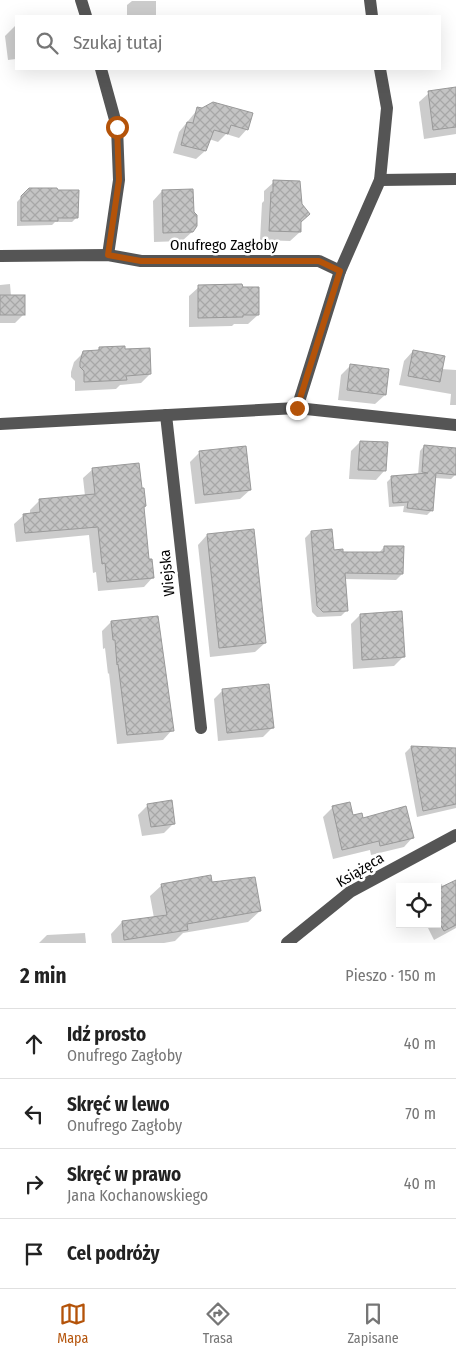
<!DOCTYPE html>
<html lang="pl">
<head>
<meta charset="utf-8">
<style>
	:root { --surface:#fff; --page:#f2f2f2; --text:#222; --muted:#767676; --line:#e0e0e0; --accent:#b45309 }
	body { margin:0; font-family:"Fira Sans Condensed",sans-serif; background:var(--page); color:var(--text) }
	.controls { position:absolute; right:15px; bottom:15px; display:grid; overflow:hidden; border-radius:0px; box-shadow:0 5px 20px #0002 }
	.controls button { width:45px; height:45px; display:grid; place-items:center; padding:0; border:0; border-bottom:1px solid var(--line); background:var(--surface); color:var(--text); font:25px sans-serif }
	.stop { position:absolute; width:15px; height:15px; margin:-11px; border:4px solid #b45309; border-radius:50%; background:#fff }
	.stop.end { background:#b45309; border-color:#fff; box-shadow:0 1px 5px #0008 }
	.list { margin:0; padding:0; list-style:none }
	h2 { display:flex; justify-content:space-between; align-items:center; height:65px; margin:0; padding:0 20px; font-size:21px }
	h2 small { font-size:16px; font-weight:400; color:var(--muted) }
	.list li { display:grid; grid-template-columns:32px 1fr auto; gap:15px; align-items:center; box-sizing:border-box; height:70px; padding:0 20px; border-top:1px solid var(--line) }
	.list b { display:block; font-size:19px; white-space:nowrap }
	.list p { margin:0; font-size:16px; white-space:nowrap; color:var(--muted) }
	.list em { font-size:16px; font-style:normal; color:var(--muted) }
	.icon { flex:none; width:28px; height:28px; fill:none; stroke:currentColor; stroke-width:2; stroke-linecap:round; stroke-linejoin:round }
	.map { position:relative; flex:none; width:456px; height:943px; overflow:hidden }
	.search { position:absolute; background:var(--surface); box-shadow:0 5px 20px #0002; left:15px; right:15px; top:15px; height:55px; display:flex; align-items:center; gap:12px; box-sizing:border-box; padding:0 18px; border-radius:0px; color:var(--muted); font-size:19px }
	.sheet { height:345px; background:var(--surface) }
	nav { display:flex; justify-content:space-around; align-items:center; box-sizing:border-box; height:70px; border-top:1px solid var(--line); background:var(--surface); font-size:14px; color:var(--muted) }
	nav a { display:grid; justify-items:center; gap:2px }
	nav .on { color:var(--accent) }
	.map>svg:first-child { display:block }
	.shadow { fill:#0003 }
	.building { fill:url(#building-cross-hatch); stroke:#999 }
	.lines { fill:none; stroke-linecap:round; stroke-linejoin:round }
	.minor { stroke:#555; stroke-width:12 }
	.route { stroke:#b45309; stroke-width:6 }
	.labels { text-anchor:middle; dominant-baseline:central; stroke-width:5; stroke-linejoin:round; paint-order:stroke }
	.street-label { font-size:15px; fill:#000; stroke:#fff }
</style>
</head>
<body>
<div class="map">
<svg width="456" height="943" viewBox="0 0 456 943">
	<defs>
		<pattern id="building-cross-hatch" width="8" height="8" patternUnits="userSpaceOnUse" patternTransform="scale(1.25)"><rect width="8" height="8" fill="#c4c4c4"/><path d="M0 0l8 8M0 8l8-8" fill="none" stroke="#a7a7a7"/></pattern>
	</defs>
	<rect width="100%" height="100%" fill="#fff"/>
	<g class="shadow">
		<polygon points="132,1 156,1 156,16 127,16 127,5"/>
		<polygon points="16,25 16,59 8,60 5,36"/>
		<polygon points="456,88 456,134 424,139 419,102 429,93"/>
		<polygon points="198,109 247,129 239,138 226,134 218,142 209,139 205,151 196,159 173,153 179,132"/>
		<polygon points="274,182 300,222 300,232 290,241 260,240 262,203 264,201 264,191"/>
		<polygon points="29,189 77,217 72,222 55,222 52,225 17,226 17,202"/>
		<polygon points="162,191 192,232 182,241 154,242 153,201"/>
		<polygon points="10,284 11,296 24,314 15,323 0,323 0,285"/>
		<polygon points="199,287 258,315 248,324 234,324 232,326 189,327 189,296"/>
		<polygon points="100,348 124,350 150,374 141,383 120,385 116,389 75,391 75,381 71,377 71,372 74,362 84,352 96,351"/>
		<polygon points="413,351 441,369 456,370 456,405 450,405 451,394 399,385 404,361"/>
		<polygon points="350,366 385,395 375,404 338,400 341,375"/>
		<polygon points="360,442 385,470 376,480 349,479 351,451"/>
		<polygon points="424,446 456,449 456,474 451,479 435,478 432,510 427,515 403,512 404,506 389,507 387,482 392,477 418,475 420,451"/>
		<polygon points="200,452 250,490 240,499 195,504 190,462"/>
		<polygon points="93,469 145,506 143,508 148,560 153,577 144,587 98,591 96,572 93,573 89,535 16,542 14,524 24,515 30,514 30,510 40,500 85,496 83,478"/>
		<polygon points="311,532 333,551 342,553 378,554 384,547 402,574 396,580 344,579 347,610 341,616 317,617 312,612 305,538"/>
		<polygon points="207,535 265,643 255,652 210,657 198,545"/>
		<polygon points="360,615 403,657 394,666 353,669 351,624"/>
		<polygon points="111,622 172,730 163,740 117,744 109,673 108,674 105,648 103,649 102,631"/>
		<polygon points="223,690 273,727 263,737 218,741 214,699"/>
		<polygon points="411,747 453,749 456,760 456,808 417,817 405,753"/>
		<polygon points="148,805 174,823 164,833 142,836 138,815"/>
		<polygon points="333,807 352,816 413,837 404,847 371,855 370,850 333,859 323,817"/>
		<polygon points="211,883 260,911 248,922 183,933 175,941 164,943 112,943 111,934 122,922 154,918 150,896 162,885"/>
		<polygon points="442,884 443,888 456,887 456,928 434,940 426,924 437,924 437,887"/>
		<polygon points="85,933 86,943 39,943 47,935"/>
	</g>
	<g class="building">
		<polygon points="456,87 456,127 433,130 428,91"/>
		<polygon points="213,102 253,113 248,130 231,125 228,134 214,130 206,151 181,145 187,122 193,123 197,107 202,108"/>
		<polygon points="273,180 300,181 302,204 310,214 301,222 301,232 269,231 271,192 273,192"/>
		<polygon points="29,188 57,188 58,190 79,190 78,218 58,218 58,221 21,221 21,196"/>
		<polygon points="193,189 194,212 197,215 197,226 193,232 163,233 162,190"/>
		<polygon points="242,284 243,287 259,287 259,315 243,315 243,317 198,318 198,285"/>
		<rect x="0" y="295" width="25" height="20"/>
		<polygon points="125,346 125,349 150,348 151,374 126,376 127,380 84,382 84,371 80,367 80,362 83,351 99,350 99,347"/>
		<polygon points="413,350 445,356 440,382 408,376"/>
		<polygon points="350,364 389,369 386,395 347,390"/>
		<polygon points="360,441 388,442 386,471 358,470"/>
		<polygon points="424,445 456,448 456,475 436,473 433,511 407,508 408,502 393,503 391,476 428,473 422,472"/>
		<polygon points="246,446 251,490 204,495 199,451"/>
		<polygon points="139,463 142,488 144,488 146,506 144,507 149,559 152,559 154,578 107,582 105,563 102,564 98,527 25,533 23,514 40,512 39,499 95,494 92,468"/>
		<polygon points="254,529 266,643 219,648 207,534"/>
		<polygon points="332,529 334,550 343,549 343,552 384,552 384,546 404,546 403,574 345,573 348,611 323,612 317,606 311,531"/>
		<polygon points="402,611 405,657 362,660 360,614"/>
		<polygon points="158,616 174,731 127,735 118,664 117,665 115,640 113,640 111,621"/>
		<polygon points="269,684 274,728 227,733 222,689"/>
		<polygon points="411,746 456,748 456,804 423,811"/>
		<polygon points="172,800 175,824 151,827 147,804"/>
		<polygon points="350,802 353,815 362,813 363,818 406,806 414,838 380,846 379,841 342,850 332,806"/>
		<polygon points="211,875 212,882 255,877 261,911 187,924 188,930 124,940 122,921 167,915 161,884"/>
		<polygon points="456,880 456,925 444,931 437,919 437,889"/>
	</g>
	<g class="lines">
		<g class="minor">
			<polyline points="81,0 86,16"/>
			<polyline points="370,0 372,16"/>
			<polyline points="101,69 117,127 119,180 108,255"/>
			<polyline points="380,180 456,179"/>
			<polyline points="0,256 108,255 141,261 319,261 340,271"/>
			<polyline points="297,408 340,271 380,180 387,108 380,69"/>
			<polyline points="166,415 201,728"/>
			<polyline points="0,424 297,408 456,425"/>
			<polyline points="287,943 350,892 456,835"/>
		</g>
	</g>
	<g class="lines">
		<polyline class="route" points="117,127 119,180 108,255 141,261 319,261 340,271 297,408"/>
	</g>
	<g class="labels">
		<g class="street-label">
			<text x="224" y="245">Onufrego Zagłoby</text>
			<text transform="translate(167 573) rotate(-96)">Wiejska</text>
			<text transform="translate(360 870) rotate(-31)">Książęca</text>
		</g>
	</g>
</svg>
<div class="controls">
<button><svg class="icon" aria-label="locate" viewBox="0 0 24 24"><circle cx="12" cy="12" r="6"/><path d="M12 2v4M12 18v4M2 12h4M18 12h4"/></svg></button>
</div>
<div class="stop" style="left:117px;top:127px"></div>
<div class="stop end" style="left:297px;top:408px"></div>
<div class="search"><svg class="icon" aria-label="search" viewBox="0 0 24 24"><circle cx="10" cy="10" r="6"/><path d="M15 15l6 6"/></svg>Szukaj tutaj</div>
</div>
<section class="sheet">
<h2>2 min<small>Pieszo · 150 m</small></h2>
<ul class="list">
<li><svg class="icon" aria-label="ahead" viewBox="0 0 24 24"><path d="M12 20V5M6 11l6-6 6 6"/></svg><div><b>Idź prosto</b><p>Onufrego Zagłoby</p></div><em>40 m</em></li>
<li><svg class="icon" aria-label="left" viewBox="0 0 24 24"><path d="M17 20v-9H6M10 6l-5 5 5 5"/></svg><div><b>Skręć w lewo</b><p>Onufrego Zagłoby</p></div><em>70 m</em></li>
<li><svg class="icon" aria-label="right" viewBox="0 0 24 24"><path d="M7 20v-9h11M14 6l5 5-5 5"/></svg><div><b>Skręć w prawo</b><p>Jana Kochanowskiego</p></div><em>40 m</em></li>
<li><svg class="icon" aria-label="arrive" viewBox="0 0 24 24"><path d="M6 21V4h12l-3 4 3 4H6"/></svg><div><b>Cel podróży</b></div></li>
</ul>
</section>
<nav>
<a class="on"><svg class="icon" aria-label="map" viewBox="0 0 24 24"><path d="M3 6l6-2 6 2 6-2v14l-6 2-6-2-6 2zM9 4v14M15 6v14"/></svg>Mapa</a>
<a><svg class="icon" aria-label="directions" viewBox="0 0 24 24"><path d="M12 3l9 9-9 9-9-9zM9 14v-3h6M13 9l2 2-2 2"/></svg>Trasa</a>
<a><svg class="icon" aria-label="saved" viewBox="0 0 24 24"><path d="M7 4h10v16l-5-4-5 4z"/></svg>Zapisane</a>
</nav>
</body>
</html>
